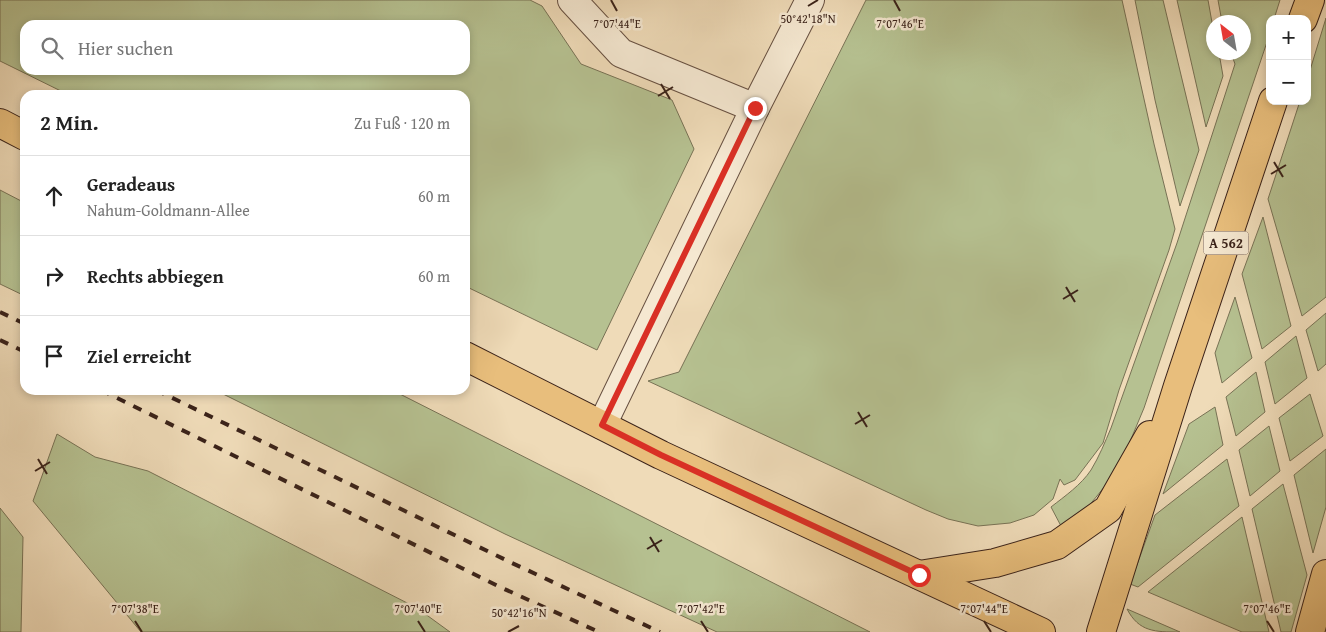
<!DOCTYPE html>
<html lang="de">
<head>
<meta charset="utf-8">
<style>
	:root { --surface:#fff; --page:#f2f2f2; --text:#222; --muted:#767676; --line:#e0e0e0 }
	body { margin:0; font-family:"Gentium Book Plus",serif; background:var(--page); color:var(--text) }
	.controls { position:absolute; right:15px; top:15px; display:grid; overflow:hidden; border-radius:10px; box-shadow:0 2px 8px #0003 }
	.controls button { width:45px; height:45px; display:grid; place-items:center; padding:0; border:0; border-bottom:1px solid var(--line); background:var(--surface); color:var(--text); font:25px sans-serif }
	.compass { position:absolute; left:1206px; top:15px; width:45px; height:45px; border-radius:50%; background:var(--surface); box-shadow:0 2px 8px #0003; rotate:329deg }
	.stop { position:absolute; width:15px; height:15px; margin:-11px; border:4px solid #d93025; border-radius:50%; background:#fff }
	.stop.end { background:#d93025; border-color:#fff; box-shadow:0 1px 5px #0008 }
	.list { margin:0; padding:0; list-style:none }
	h2 { display:flex; justify-content:space-between; align-items:center; height:65px; margin:0; padding:0 20px; font-size:21px }
	h2 small { font-size:16px; font-weight:400; color:var(--muted) }
	.list li { display:grid; grid-template-columns:32px 1fr auto; gap:15px; align-items:center; box-sizing:border-box; height:80px; padding:0 20px; border-top:1px solid var(--line) }
	.list b { display:block; font-size:19px; white-space:nowrap }
	.list p { margin:0; font-size:16px; white-space:nowrap; color:var(--muted) }
	.list em { font-size:16px; font-style:normal; color:var(--muted) }
	.icon { flex:none; width:28px; height:28px; fill:none; stroke:currentColor; stroke-width:2; stroke-linecap:round; stroke-linejoin:round }
	.map { position:relative; flex:none; width:1326px; height:632px; overflow:hidden }
	.search { position:absolute; background:var(--surface); box-shadow:0 2px 8px #0003; left:20px; top:20px; width:450px; height:55px; display:flex; align-items:center; gap:12px; box-sizing:border-box; padding:0 18px; border-radius:15px; color:var(--muted); font-size:19px }
	.panel { position:absolute; background:var(--surface); box-shadow:0 2px 8px #0003; left:20px; top:90px; width:450px; height:305px; border-radius:15px }
	.map>svg:first-child { display:block }
	.green { fill:#b6c191; stroke:#787255; fill-rule:evenodd }
	.lines { fill:none; stroke-linecap:round; stroke-linejoin:round }
	.minor-casing { stroke:#675041; stroke-width:30 }
	.major-casing { stroke:#3a2219; stroke-width:30 }
	.highway-casing { stroke:#3a2219; stroke-width:30 }
	.minor { stroke:#f5e8d1; stroke-width:28 }
	.major { stroke:#e8be7c; stroke-width:28 }
	.highway { stroke:#e8be7c; stroke-width:28 }
	.rail { stroke:#3a2219; stroke-width:4; stroke-dasharray:9 9; stroke-linecap:butt }
	.route { stroke:#d93025; stroke-width:6 }
	.ticks { fill:none; stroke:#3a2219; stroke-width:2 }
	.labels { text-anchor:middle; dominant-baseline:central; stroke-width:5; stroke-linejoin:round; paint-order:stroke }
	.shield { fill:#f5e8d1; stroke:#725d50; stroke-width:1 }
	.shield-label { font-size:14px; font-weight:bold; fill:#3a2219 }
	.ticks-label { font-size:12px; text-anchor:middle; fill:#3a2219; stroke:#f5e8d1; stroke-width:5; stroke-linejoin:round; paint-order:stroke }
</style>
</head>
<body>
<div class="map">
<svg width="1326" height="632" viewBox="0 0 1326 632">
	<rect width="100%" height="100%" fill="#efdbb8"/>
	<filter id="stains"><feTurbulence type="fractalNoise" baseFrequency=".004" numOctaves="4"/><feColorMatrix values="0 0 0 0 .2 0 0 0 0 .09 0 0 0 0 .02 0 0 0 .5 -.17"/></filter>
	<radialGradient id="worn" r=".72"><stop offset=".6" stop-color="#630" stop-opacity="0"/><stop offset="1" stop-color="#630" stop-opacity=".3"/></radialGradient>
	<g class="green">
		<path d="M0 0H530L542 6 581 64 672 100 694 149 597 350 465 286V95H69L0 61ZM25 25H465V70H25Z"/>
		<polygon points="866,0 1122,0 1154,144 1175,229 1169,250 1119,390 1103,443 1075,480 1064,485 1060,479 1053,499 1034,515 1010,523 978,526 948,519 926,510 648,381 679,372"/>
		<polygon points="1135,0 1163,0 1199,150 1180,206 1155,100"/>
		<polygon points="1177,0 1208,0 1213,28 1214,52 1219,53 1223,76 1206,127"/>
		<path d="M1218 0H1280L1274 19H1270V34L1267 42 1144 408 1118 470 1088 507 1061 526 1051 507C1065 496 1081 485 1091 470 1099 457 1105 442 1111 428L1177 243 1235 64 1231 53 1244 52V22H1222Z"/>
		<polygon points="1326,18 1326,297 1302,316 1268,199 1300,101 1307,101 1307,80"/>
		<polygon points="0,190 25,203 25,296 0,284"/>
		<polygon points="1263,217 1291,326 1262,349 1242,274"/>
		<polygon points="1235,297 1252,358 1222,383 1215,353"/>
		<polygon points="1326,313 1326,364 1318,371 1306,330"/>
		<polygon points="1296,336 1307,378 1275,404 1265,362"/>
		<polygon points="1256,372 1265,412 1236,436 1226,397"/>
		<polygon points="215,390 392,390 870,632 717,632 505,534"/>
		<polygon points="1310,394 1323,436 1290,461 1279,418"/>
		<polygon points="1215,407 1223,445 1163,494 1189,424"/>
		<polygon points="1269,426 1280,471 1250,496 1239,450"/>
		<polygon points="57,434 95,457 148,471 417,608 450,632 141,632 33,501"/>
		<polygon points="1326,449 1326,507 1313,553 1294,475"/>
		<polygon points="1227,459 1239,506 1138,587 1130,584 1155,515"/>
		<polygon points="1283,484 1307,575 1291,632 1281,632 1252,509"/>
		<polygon points="0,508 23,537 21,632 0,632"/>
		<polygon points="1242,517 1269,632 1242,632 1148,592"/>
		<path d="M1127 609 1180 632C1155 632 1139 632 1127 609Z"/>
	</g>
	<g class="lines">
		<g class="minor-casing">
			<g id="minor">
				<polyline points="572,0 621,53 755,108"/>
				<polyline points="602,425 755,108 810,0"/>
			</g>
		</g>
		<g class="major-casing">
			<g id="major">
				<polyline points="0,123 25,136"/>
				<polyline points="465,356 661,455 1041,632"/>
			</g>
		</g>
		<g class="highway-casing">
			<g id="highway">
				<polyline points="1303,19 1310,0"/>
				<polyline points="919,575 995,563 1057,545 1108,509 1150,435"/>
				<polyline points="1101,632 1178,386 1273,101"/>
				<polyline points="1310,632 1326,574"/>
			</g>
		</g>
		<use href="#minor" class="minor"/>
		<use href="#major" class="major"/>
		<use href="#highway" class="highway"/>
		<g class="rail">
			<polyline points="0,312 25,324"/>
			<polyline points="0,340 25,352"/>
			<polyline points="101,390 500,587 599,632"/>
			<polyline points="156,390 512,563 660,632"/>
		</g>
	</g>
	<g class="lines">
		<polyline class="route" points="755,108 602,425 661,455 919,575"/>
	</g>
	<path class="ticks" d="M611 0 617 11M894 0 900 11M808 6 818 0M661 84 670 99M658 96 673 87M1274 162 1283 177M1271 174 1286 165M1066 287 1075 302M1063 299 1078 290M858 412 867 427M855 424 870 415M38 459 47 474M35 471 50 462M650 537 659 552M647 549 662 540M135 621 142 632M418 621 425 632M701 621 708 632M984 621 991 632M1267 621 1274 632M508 632 519 626"/>
	<g class="labels">
		<rect class="shield" x="1203.5" y="231.5" width="45" height="23" rx="4"/>
		<g class="shield-label">
			<text x="1226" y="243">A 562</text>
		</g>
	</g>
	<g class="ticks-label">
		<text x="808" y="23">50°42'18"N</text>
		<text x="617" y="28">7°07'44"E</text>
		<text x="900" y="28">7°07'46"E</text>
		<text x="135" y="613">7°07'38"E</text>
		<text x="418" y="613">7°07'40"E</text>
		<text x="701" y="613">7°07'42"E</text>
		<text x="984" y="613">7°07'44"E</text>
		<text x="1267" y="613">7°07'46"E</text>
		<text x="519" y="617">50°42'16"N</text>
	</g>
	<rect width="100%" height="100%" filter="url(#stains)"/>
	<rect width="100%" height="100%" fill="url(#worn)"/>
</svg>
<div class="controls">
<button>+</button>
<button>−</button>
</div>
<svg class="compass" viewBox="-18 -18 36 36"><path d="M0-13l5 13h-10z" fill="#e53935"/><path d="M0 13l5-13h-10z" fill="#767676"/></svg>
<div class="stop" style="left:919px;top:575px"></div>
<div class="stop end" style="left:755px;top:108px"></div>
<div class="search"><svg class="icon" aria-label="search" viewBox="0 0 24 24"><circle cx="10" cy="10" r="6"/><path d="M15 15l6 6"/></svg>Hier suchen</div>
<section class="panel">
<h2>2 Min.<small>Zu Fuß · 120 m</small></h2>
<ul class="list">
<li><svg class="icon" aria-label="ahead" viewBox="0 0 24 24"><path d="M12 20V5M6 11l6-6 6 6"/></svg><div><b>Geradeaus</b><p>Nahum-Goldmann-Allee</p></div><em>60 m</em></li>
<li><svg class="icon" aria-label="right" viewBox="0 0 24 24"><path d="M7 20v-9h11M14 6l5 5-5 5"/></svg><div><b>Rechts abbiegen</b></div><em>60 m</em></li>
<li><svg class="icon" aria-label="arrive" viewBox="0 0 24 24"><path d="M6 21V4h12l-3 4 3 4H6"/></svg><div><b>Ziel erreicht</b></div></li>
</ul>
</section>
</div>
</body>
</html>
